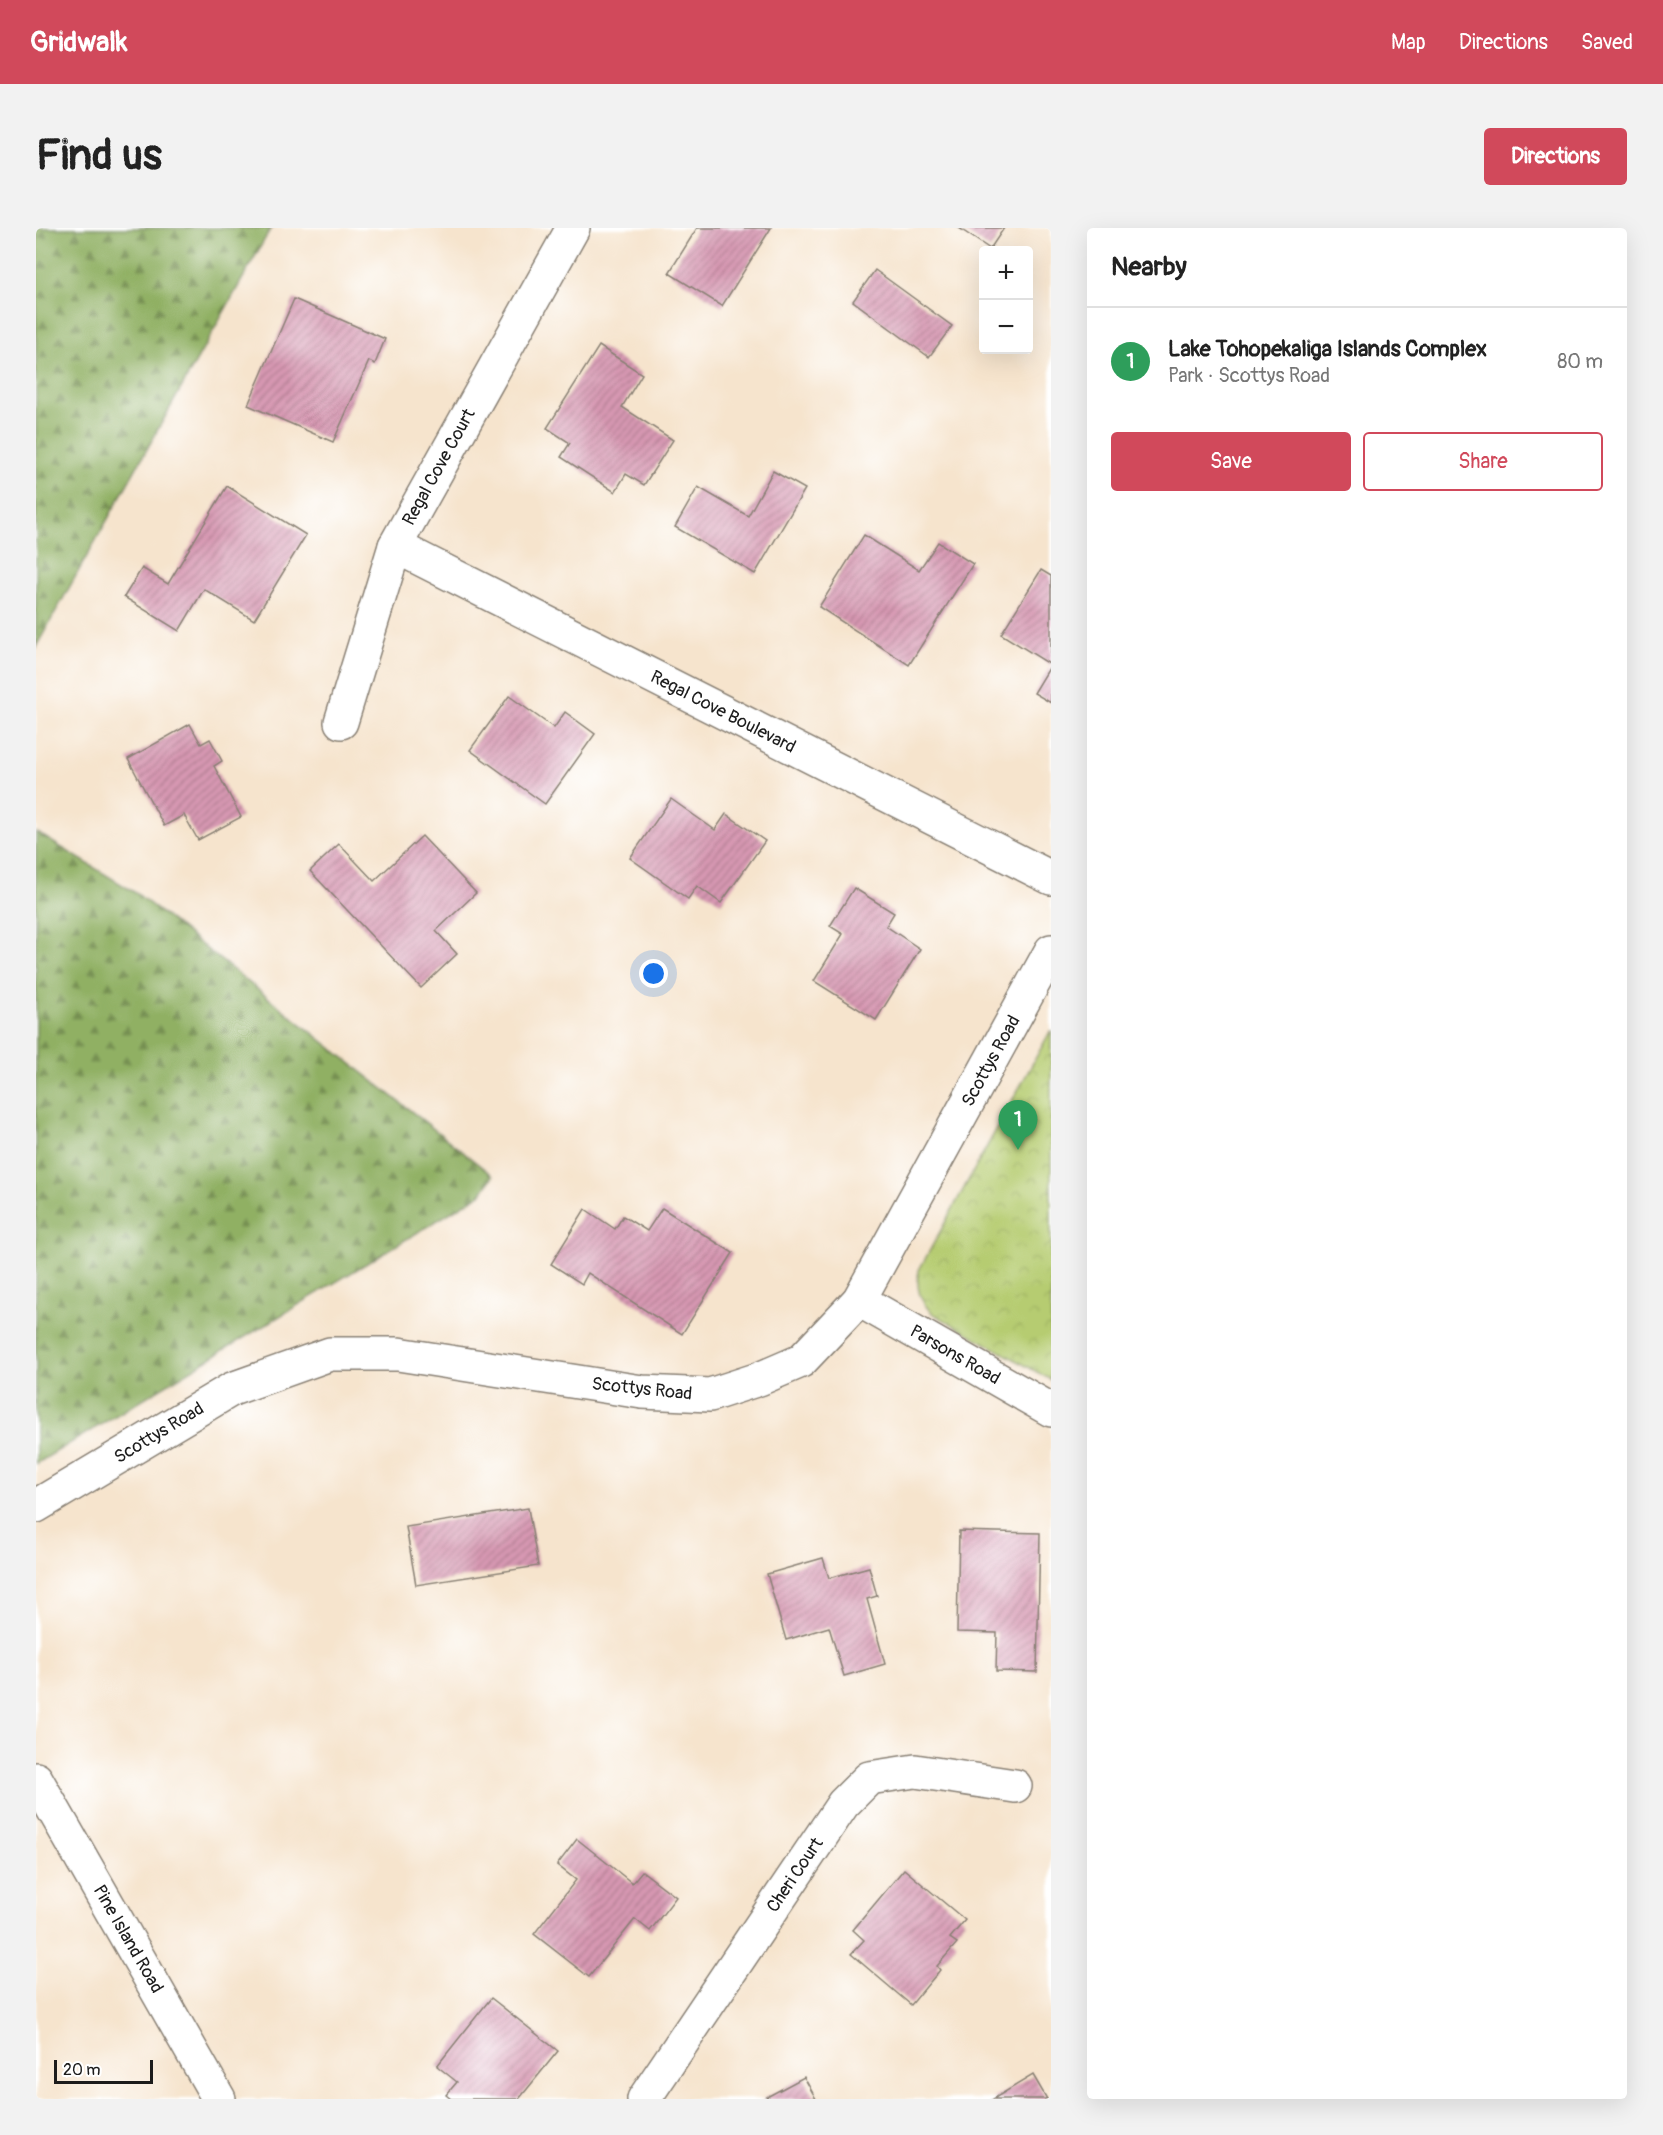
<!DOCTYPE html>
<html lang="en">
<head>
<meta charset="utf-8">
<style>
	:root { --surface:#fff; --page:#f2f2f2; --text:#222; --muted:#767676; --line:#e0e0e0; --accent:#d1495b }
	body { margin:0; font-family:Pangolin,sans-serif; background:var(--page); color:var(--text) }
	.controls { position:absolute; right:18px; top:18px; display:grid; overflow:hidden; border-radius:6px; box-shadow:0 6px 24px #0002 }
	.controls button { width:54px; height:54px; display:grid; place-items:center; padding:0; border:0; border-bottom:2px solid var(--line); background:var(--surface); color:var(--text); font:30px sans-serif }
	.scale { position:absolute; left:18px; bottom:15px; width:99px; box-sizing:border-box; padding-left:6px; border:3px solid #1c1c1c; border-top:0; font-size:16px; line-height:21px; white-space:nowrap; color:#1c1c1c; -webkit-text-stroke:4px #fff; paint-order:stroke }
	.you { position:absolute; left:618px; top:746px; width:21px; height:21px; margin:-15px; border:4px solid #fff; border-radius:50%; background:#1a73e8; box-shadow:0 0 0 9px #1a73e833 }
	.badge { display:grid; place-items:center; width:39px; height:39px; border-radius:50%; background:var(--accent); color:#fff; font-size:20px; font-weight:700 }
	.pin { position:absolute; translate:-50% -50px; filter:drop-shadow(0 2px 3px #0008) }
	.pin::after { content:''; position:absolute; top:32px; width:21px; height:18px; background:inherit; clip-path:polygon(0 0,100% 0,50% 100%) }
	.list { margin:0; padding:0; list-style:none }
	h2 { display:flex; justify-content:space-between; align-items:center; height:78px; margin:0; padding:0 24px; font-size:26px }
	h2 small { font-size:20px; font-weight:400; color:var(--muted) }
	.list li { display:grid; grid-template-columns:39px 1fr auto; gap:18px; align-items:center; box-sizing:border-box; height:108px; padding:0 24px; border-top:2px solid var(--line) }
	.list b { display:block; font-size:22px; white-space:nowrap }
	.list p { margin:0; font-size:20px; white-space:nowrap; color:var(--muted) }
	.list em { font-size:20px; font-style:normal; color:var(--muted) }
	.actions { display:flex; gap:12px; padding:18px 24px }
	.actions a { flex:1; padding:14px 0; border:2px solid var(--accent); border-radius:6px; text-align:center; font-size:21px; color:var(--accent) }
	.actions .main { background:var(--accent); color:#fff }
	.map { position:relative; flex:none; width:1015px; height:1871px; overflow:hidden; border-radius:6px }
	header { display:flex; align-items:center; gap:36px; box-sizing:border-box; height:84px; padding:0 30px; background:var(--accent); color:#fff }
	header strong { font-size:28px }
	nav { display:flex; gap:33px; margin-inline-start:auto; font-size:21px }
	.intro { display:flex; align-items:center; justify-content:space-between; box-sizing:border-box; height:144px; padding:0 36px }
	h1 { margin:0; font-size:42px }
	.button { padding:15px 27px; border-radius:6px; background:var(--accent); color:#fff; font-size:21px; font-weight:700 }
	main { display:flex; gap:36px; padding:0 36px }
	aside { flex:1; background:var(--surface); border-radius:6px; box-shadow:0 6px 24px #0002 }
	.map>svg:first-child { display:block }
	.forest { fill:url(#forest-firs); stroke:#566640; stroke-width:1.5 }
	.park { fill:url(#park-crowns); stroke:#697446; stroke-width:1.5 }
	.building { fill:url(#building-hatch) }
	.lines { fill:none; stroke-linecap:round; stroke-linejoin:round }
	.minor-casing { stroke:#898074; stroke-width:36 }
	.minor { stroke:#fff; stroke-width:33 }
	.labels { text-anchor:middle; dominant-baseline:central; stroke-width:4.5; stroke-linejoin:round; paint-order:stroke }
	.street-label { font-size:18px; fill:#1c1c1c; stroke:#fff }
</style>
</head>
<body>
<header>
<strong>Gridwalk</strong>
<nav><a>Map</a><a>Directions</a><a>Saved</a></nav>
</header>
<div class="intro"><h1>Find us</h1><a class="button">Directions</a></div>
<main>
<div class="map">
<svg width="1015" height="1871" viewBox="0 0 1015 1871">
	<defs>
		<pattern id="forest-firs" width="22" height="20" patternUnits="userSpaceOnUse" patternTransform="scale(1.5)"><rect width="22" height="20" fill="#90b063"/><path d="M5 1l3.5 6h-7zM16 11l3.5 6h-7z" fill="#758e51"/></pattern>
		<pattern id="park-crowns" width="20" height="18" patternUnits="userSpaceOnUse" patternTransform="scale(1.5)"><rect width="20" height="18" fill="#b6cc71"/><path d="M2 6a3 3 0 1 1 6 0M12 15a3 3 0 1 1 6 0" fill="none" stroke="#9caf61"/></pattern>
		<pattern id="building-hatch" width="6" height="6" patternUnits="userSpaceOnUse" patternTransform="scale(1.5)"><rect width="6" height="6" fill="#d798b2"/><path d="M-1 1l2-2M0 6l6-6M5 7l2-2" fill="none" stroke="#ae7b90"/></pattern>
	</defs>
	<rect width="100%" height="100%" fill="#fff"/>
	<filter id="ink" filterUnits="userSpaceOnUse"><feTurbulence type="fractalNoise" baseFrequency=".0167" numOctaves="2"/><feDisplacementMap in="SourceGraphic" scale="12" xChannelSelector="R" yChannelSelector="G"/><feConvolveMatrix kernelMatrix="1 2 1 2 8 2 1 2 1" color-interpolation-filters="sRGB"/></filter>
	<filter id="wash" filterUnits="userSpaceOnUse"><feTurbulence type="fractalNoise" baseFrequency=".008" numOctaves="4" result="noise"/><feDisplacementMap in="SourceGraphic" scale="24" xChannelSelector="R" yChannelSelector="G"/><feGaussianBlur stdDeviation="1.35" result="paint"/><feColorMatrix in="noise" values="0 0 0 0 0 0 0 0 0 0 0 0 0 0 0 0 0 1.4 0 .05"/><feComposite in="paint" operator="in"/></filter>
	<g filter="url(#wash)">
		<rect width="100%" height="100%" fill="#f6e4cd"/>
		<g class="forest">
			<polygon points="0,0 235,0 0,419"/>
			<polygon points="0,604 100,665 457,948 445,966 0,1236"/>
		</g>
		<path class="park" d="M1015 802V1152L896 1085C883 1072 880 1060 883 1042Z"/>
		<g id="blocks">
			<g class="building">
				<polygon points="661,0 735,0 686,78 633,45"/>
				<polygon points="923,0 968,0 954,21"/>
				<polygon points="839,42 916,98 893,129 817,73"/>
				<polygon points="258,71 349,111 339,136 333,133 297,214 212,177"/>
				<polygon points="563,118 606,146 586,179 637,212 608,257 590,246 579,264 525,229 534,215 511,200"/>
				<polygon points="737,243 769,261 719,346 639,299 662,259 712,288"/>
				<polygon points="191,258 270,307 218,392 168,361 143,403 88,369 106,340 132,356"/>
				<polygon points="828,307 883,342 902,314 937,336 873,437 783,379"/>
				<polygon points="1005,342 1015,348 1015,475 998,465 1015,437 965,406"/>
				<polygon points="473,468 518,500 529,484 559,506 509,576 434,522"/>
				<polygon points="154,496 165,516 174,511 186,533 178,538 205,589 162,612 148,587 128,598 92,531"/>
				<polygon points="635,571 679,602 690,586 729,613 685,675 661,658 652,671 594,630"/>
				<polygon points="386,608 440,665 400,703 421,726 385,760 274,643 303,616 338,653"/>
				<polygon points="818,660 858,685 850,698 884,721 840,792 778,753 807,706 794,698"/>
				<polygon points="626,980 697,1025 646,1106 552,1045 546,1056 515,1036 549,981 579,1001 587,988 611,1003"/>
				<polygon points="492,1280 502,1338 380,1357 370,1299"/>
				<polygon points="923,1303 1004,1305 1001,1444 960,1443 961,1405 921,1404"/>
				<polygon points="787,1330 793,1350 833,1339 841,1368 831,1371 849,1436 808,1448 793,1399 750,1412 731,1346"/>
				<polygon points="541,1611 596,1655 606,1643 640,1669 614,1703 599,1691 553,1749 498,1706 540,1652 521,1637"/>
				<polygon points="868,1641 929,1692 914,1710 921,1715 901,1738 904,1742 875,1777 815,1726 828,1712 817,1702"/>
				<polygon points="455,1770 522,1823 483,1871 415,1871 410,1867 421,1854 401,1838"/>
				<polygon points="997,1847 1011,1871 957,1871"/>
				<polygon points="768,1849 780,1871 727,1871"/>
			</g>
		</g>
	</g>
	<g filter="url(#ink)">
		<use href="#blocks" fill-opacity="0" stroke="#898074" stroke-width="1.5"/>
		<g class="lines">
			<g class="minor-casing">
				<g id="minor">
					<polyline points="359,318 1015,650"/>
					<polyline points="305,494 359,318 537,0"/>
					<polyline points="823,1072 1015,1182"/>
					<polyline points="0,1278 196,1161 294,1126 362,1126 606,1164 674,1167 723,1151 765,1133 823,1072 1015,723"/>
					<polyline points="0,1551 183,1871"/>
					<polyline points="608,1871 807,1576 833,1550 879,1543 979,1558"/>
				</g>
			</g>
			<use href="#minor" class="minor"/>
		</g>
	</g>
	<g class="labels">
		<g class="street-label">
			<text transform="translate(403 239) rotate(-61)">Regal Cove Court</text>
			<text transform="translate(687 484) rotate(27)">Regal Cove Boulevard</text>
			<text transform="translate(955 833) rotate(-61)">Scottys Road</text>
			<text transform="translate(919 1127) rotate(30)">Parsons Road</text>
			<text transform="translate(606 1161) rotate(6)">Scottys Road</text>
			<text transform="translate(123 1205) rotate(-31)">Scottys Road</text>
			<text transform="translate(759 1647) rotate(-56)">Cheri Court</text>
			<text transform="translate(92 1711) rotate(60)">Pine Island Road</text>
		</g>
	</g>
</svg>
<div class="controls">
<button>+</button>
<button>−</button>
</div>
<div class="scale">20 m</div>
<div class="you"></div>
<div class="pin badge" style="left:982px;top:922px;background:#2e9e5b">1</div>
</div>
<aside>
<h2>Nearby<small></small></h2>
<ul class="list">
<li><span class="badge" style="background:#2e9e5b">1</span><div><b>Lake Tohopekaliga Islands Complex</b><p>Park · Scottys Road</p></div><em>80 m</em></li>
</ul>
<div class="actions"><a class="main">Save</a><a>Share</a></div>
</aside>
</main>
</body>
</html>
